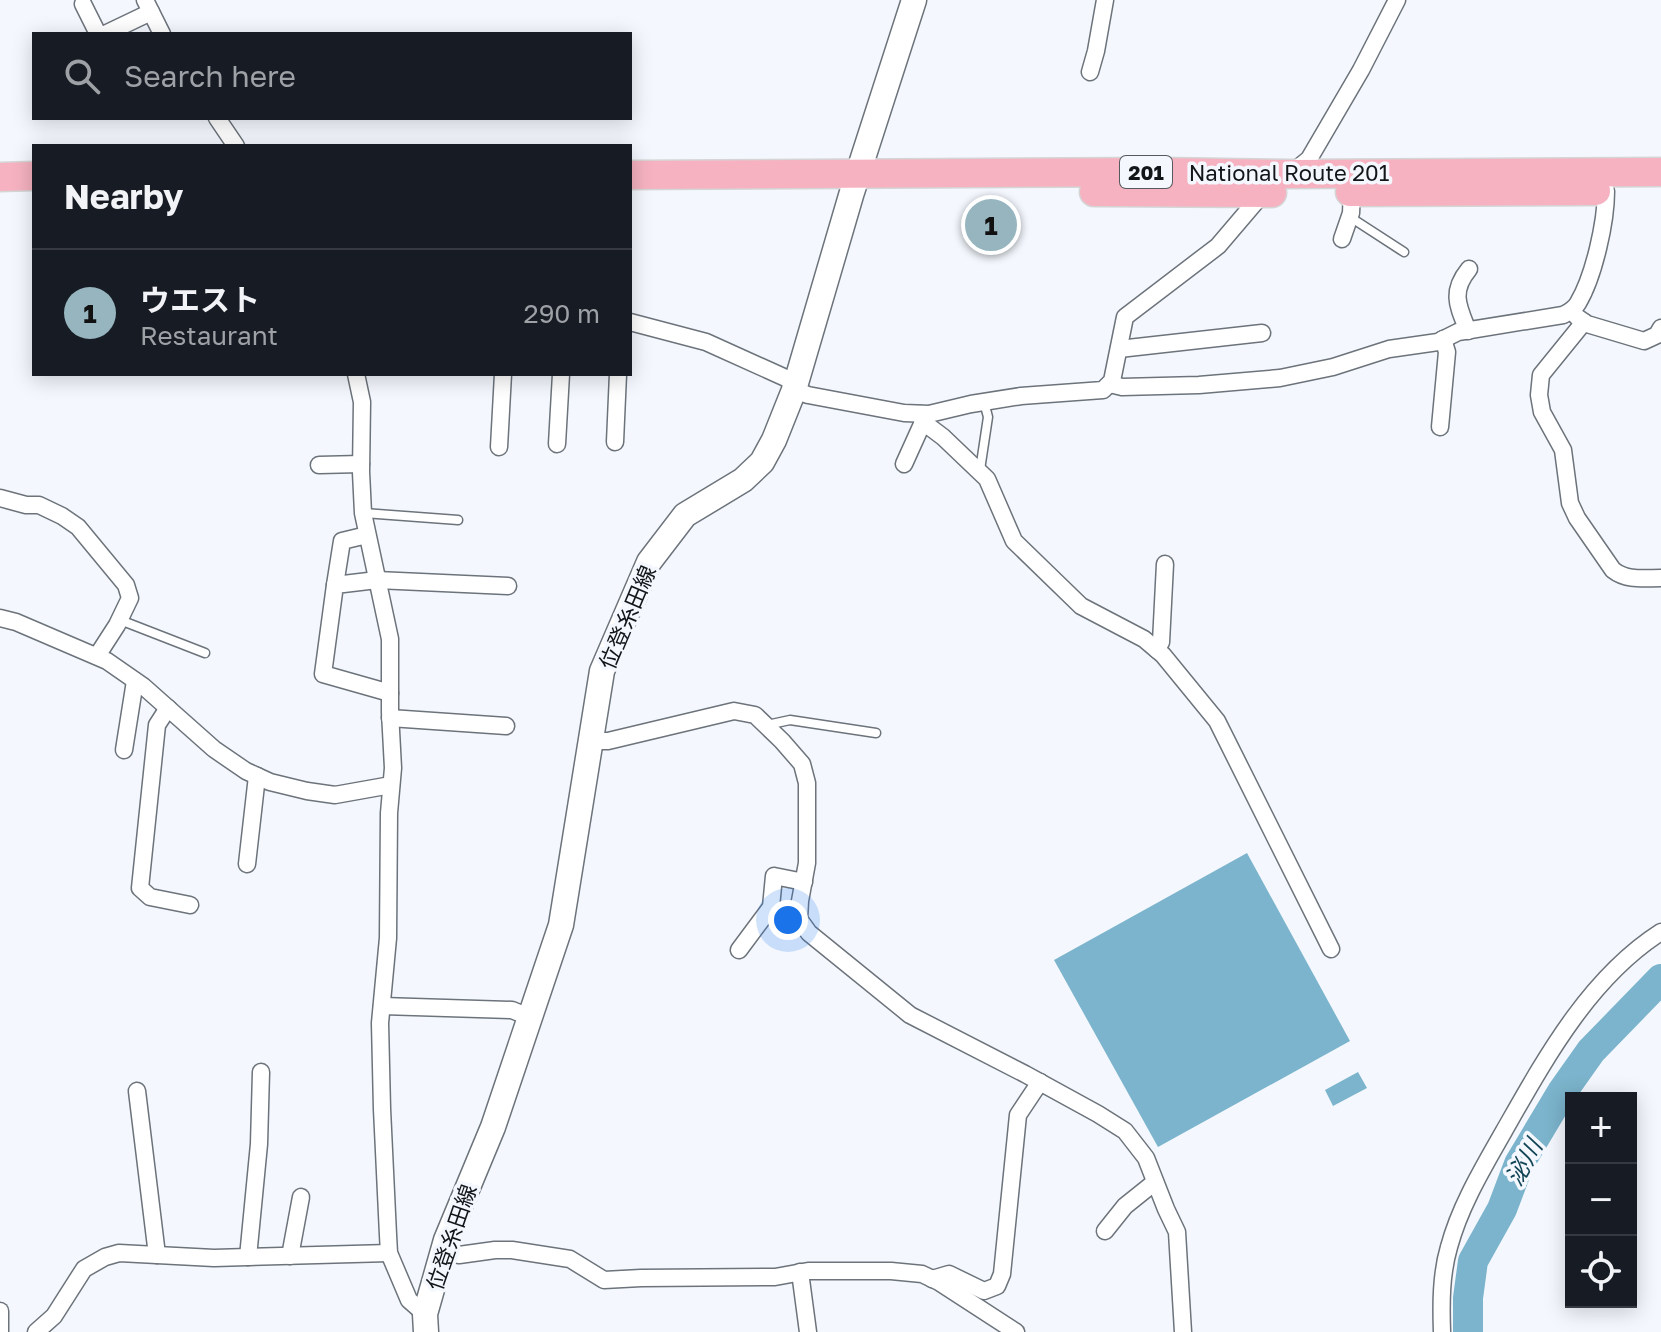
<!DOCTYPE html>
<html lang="en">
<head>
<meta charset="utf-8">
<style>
	:root { --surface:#171b24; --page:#242831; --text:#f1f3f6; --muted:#9ea1a6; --line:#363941; --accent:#96b5bf }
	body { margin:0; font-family:"Golos Text","Noto Sans JP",sans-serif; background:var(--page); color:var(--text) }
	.controls { position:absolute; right:24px; bottom:24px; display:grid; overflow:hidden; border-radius:0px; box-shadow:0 4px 20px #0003 }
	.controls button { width:72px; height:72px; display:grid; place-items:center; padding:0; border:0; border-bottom:2px solid var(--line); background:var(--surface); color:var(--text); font:40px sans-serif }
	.you { position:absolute; left:788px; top:920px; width:28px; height:28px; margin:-20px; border:6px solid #fff; border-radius:50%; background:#1a73e8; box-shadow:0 0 0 12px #1a73e833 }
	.badge { display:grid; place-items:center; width:52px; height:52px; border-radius:50%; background:var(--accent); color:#111; font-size:26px; font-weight:700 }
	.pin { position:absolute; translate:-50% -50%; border:4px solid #fff; box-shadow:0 2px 8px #0006 }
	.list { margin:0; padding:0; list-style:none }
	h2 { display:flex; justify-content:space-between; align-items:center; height:104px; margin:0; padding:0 32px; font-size:34px }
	h2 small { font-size:26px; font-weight:400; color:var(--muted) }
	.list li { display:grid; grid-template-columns:52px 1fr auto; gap:24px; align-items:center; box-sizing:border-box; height:128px; padding:0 32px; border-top:2px solid var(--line) }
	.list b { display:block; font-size:30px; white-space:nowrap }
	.list p { margin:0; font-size:26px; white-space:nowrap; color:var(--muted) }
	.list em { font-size:26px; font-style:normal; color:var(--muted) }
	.icon { flex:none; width:44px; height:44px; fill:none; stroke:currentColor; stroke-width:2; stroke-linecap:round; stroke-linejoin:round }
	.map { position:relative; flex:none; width:1661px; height:1332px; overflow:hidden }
	.search { position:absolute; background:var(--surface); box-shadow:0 4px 20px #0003; left:32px; top:32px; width:600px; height:88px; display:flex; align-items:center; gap:20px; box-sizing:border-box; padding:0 28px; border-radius:0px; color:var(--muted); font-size:30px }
	.panel { position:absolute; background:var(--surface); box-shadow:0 4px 20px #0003; left:32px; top:144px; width:600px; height:232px; border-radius:0px }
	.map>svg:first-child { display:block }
	.water { fill:#7bb4cc }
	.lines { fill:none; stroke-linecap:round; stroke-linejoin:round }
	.river { stroke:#7bb4cc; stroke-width:30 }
	.service-casing { stroke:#6c737b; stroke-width:11 }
	.minor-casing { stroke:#6c737b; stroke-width:19 }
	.secondary-casing { stroke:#6c737b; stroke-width:27 }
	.trunk-casing { stroke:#d5d5d6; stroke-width:31 }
	.service { stroke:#fff; stroke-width:8 }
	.minor { stroke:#fff; stroke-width:16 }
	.secondary { stroke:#fff; stroke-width:24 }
	.trunk { stroke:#f6b2c0; stroke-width:28 }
	.labels { text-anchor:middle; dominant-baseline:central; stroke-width:7; stroke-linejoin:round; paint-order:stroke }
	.shield { fill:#f4f8fe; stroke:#565a5e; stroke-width:2 }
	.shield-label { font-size:20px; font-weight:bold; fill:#131619 }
	.street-label { font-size:22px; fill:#131619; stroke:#f4f8fe }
	.water-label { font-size:24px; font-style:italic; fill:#134556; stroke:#f4f8fe }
</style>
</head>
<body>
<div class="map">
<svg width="1661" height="1332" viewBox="0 0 1661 1332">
	<rect width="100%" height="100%" fill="#f4f8fe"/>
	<g class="water">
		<polygon points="1247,853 1350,1041 1158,1147 1054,960"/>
		<polygon points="1358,1072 1367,1088 1333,1106 1325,1090"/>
	</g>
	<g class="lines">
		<polyline class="river" points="1468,1332 1468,1298 1473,1261 1502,1209 1519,1164 1562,1092 1591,1051 1661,979"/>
		<g class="service-casing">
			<g id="service">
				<polyline points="1350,217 1404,252"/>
				<polyline points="980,470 988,417 984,402"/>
				<polyline points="364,513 458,520"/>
				<polyline points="120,620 205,653"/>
				<polyline points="767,725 790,720 876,733"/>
			</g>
		</g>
		<g class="minor-casing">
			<g id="minor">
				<polyline points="145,0 162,34"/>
				<polyline points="83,4 98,34"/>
				<polyline points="105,34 151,12"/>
				<polyline points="1090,72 1096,51 1105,0"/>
				<polyline points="217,118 236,146"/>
				<polyline points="1293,172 1309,159 1361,70 1397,0"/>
				<polyline points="1342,239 1351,213 1352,192"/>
				<polyline points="1577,317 1587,324 1644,341 1657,335 1661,328"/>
				<polyline points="630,322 706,342 788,379 794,390 808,395 904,413 929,414 971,404 1021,396 1103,390 1112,381 1125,317 1218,246 1264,192"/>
				<path d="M1584 322 1541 375 1539 395 1542 412 1563 450 1570 503 1577 518 1613 570C1627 581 1644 578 1661 578"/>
				<path d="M1468 331C1458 306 1450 292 1469 269"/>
				<polyline points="1119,349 1262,333"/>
				<polyline points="356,374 362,402 361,472 363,513 390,639 390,712 393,768 389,813 388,938 380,1023 382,1109 388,1235 389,1253 409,1300 425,1314"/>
				<path d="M1110 384 1122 387 1199 385 1280 378 1333 367 1389 349 1438 342 1458 332 1563 315C1569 312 1574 310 1578 303 1594 276 1606 222 1606 191"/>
				<polyline points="920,414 923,422 943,437 987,479 1014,541 1081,606 1144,639 1163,655 1217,721 1331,949"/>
				<polyline points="1440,427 1447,352 1443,339"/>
				<polyline points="615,442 618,374"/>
				<polyline points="557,444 561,374"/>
				<polyline points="499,447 503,374"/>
				<polyline points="904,464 923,422"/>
				<polyline points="319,465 361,464"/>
				<polyline points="0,498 26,505 39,505 62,516 78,527 126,585 130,598 117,625 97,656"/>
				<polyline points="335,585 342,541 367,535"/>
				<polyline points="0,618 16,622 107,661 143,686 214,749 246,771 257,776 270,782 307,791 335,795 391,785"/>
				<polyline points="1157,650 1161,642 1165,564"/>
				<polyline points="390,693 323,674 335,585 377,580 508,586"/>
				<polyline points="168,708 157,725 140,888 150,897 190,905"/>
				<polyline points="390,718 506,726"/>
				<polyline points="589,741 608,741 734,711 755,715 782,741 802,764 807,783 807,863 800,901 799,919 809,933 910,1015 1025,1074 1098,1114 1125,1131 1146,1158 1166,1209 1177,1232 1183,1332"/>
				<polyline points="124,750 135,681"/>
				<polyline points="247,864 257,776"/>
				<polyline points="739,950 771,907 774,876 804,882"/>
				<polyline points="382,1006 512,1010 529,1017"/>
				<polyline points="137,1091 157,1255"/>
				<polyline points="1105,1231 1125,1206 1155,1182"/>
				<polyline points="443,1251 459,1255 495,1250 512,1250 570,1259 604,1280 641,1278 775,1277 808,1271 891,1271 922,1274 939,1282 1016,1332"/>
				<polyline points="290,1256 301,1197"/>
				<polyline points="248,1257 259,1144 261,1072"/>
				<polyline points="800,1272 808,1332"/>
				<polyline points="932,1279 949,1274 984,1291 997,1286 1002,1274 1018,1115 1040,1082"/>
				<polyline points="0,1311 0,1332"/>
				<polyline points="36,1332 54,1316 84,1269 105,1257 119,1253 214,1258 389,1253"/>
				<path d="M1442 1332C1441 1304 1441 1274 1449 1247 1460 1206 1483 1168 1504 1131 1545 1059 1589 978 1661 932"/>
			</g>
		</g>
		<g class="secondary-casing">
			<polyline id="secondary" points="426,1332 425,1314 446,1240 493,1127 561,925 602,671 649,562 685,515 743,480 762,462 774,440 794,390 852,192 914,0"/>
		</g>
		<g class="trunk-casing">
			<g id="trunk">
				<polyline points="630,175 1163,172 1291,174 1661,172"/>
				<polyline points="0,177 34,176"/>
				<polyline points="1094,192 1272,193"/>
				<polyline points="1350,192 1596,191"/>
			</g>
		</g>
		<use href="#service" class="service"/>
		<use href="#minor" class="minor"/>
		<use href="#secondary" class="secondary"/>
		<use href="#trunk" class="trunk"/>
	</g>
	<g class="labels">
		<rect class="shield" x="1120" y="156" width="52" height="32" rx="6"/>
		<g class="shield-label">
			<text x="1146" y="172">201</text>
		</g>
		<g class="street-label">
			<text x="1289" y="172">National Route 201</text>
			<text transform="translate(627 617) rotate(-67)">位登糸田線</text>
			<text transform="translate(451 1237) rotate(-71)">位登糸田線</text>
		</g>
		<g class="water-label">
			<text transform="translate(1523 1162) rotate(-61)">泌川</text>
		</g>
	</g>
</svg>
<div class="controls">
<button>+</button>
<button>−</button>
<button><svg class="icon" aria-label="locate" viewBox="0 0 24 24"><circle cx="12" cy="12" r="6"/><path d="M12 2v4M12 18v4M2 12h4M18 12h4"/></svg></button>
</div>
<div class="you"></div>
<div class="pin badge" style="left:991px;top:225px">1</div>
<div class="search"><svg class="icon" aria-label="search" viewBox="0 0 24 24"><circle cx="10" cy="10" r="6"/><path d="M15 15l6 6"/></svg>Search here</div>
<section class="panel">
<h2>Nearby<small></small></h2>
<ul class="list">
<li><span class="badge">1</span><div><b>ウエスト</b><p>Restaurant</p></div><em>290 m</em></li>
</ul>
</section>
</div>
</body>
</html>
